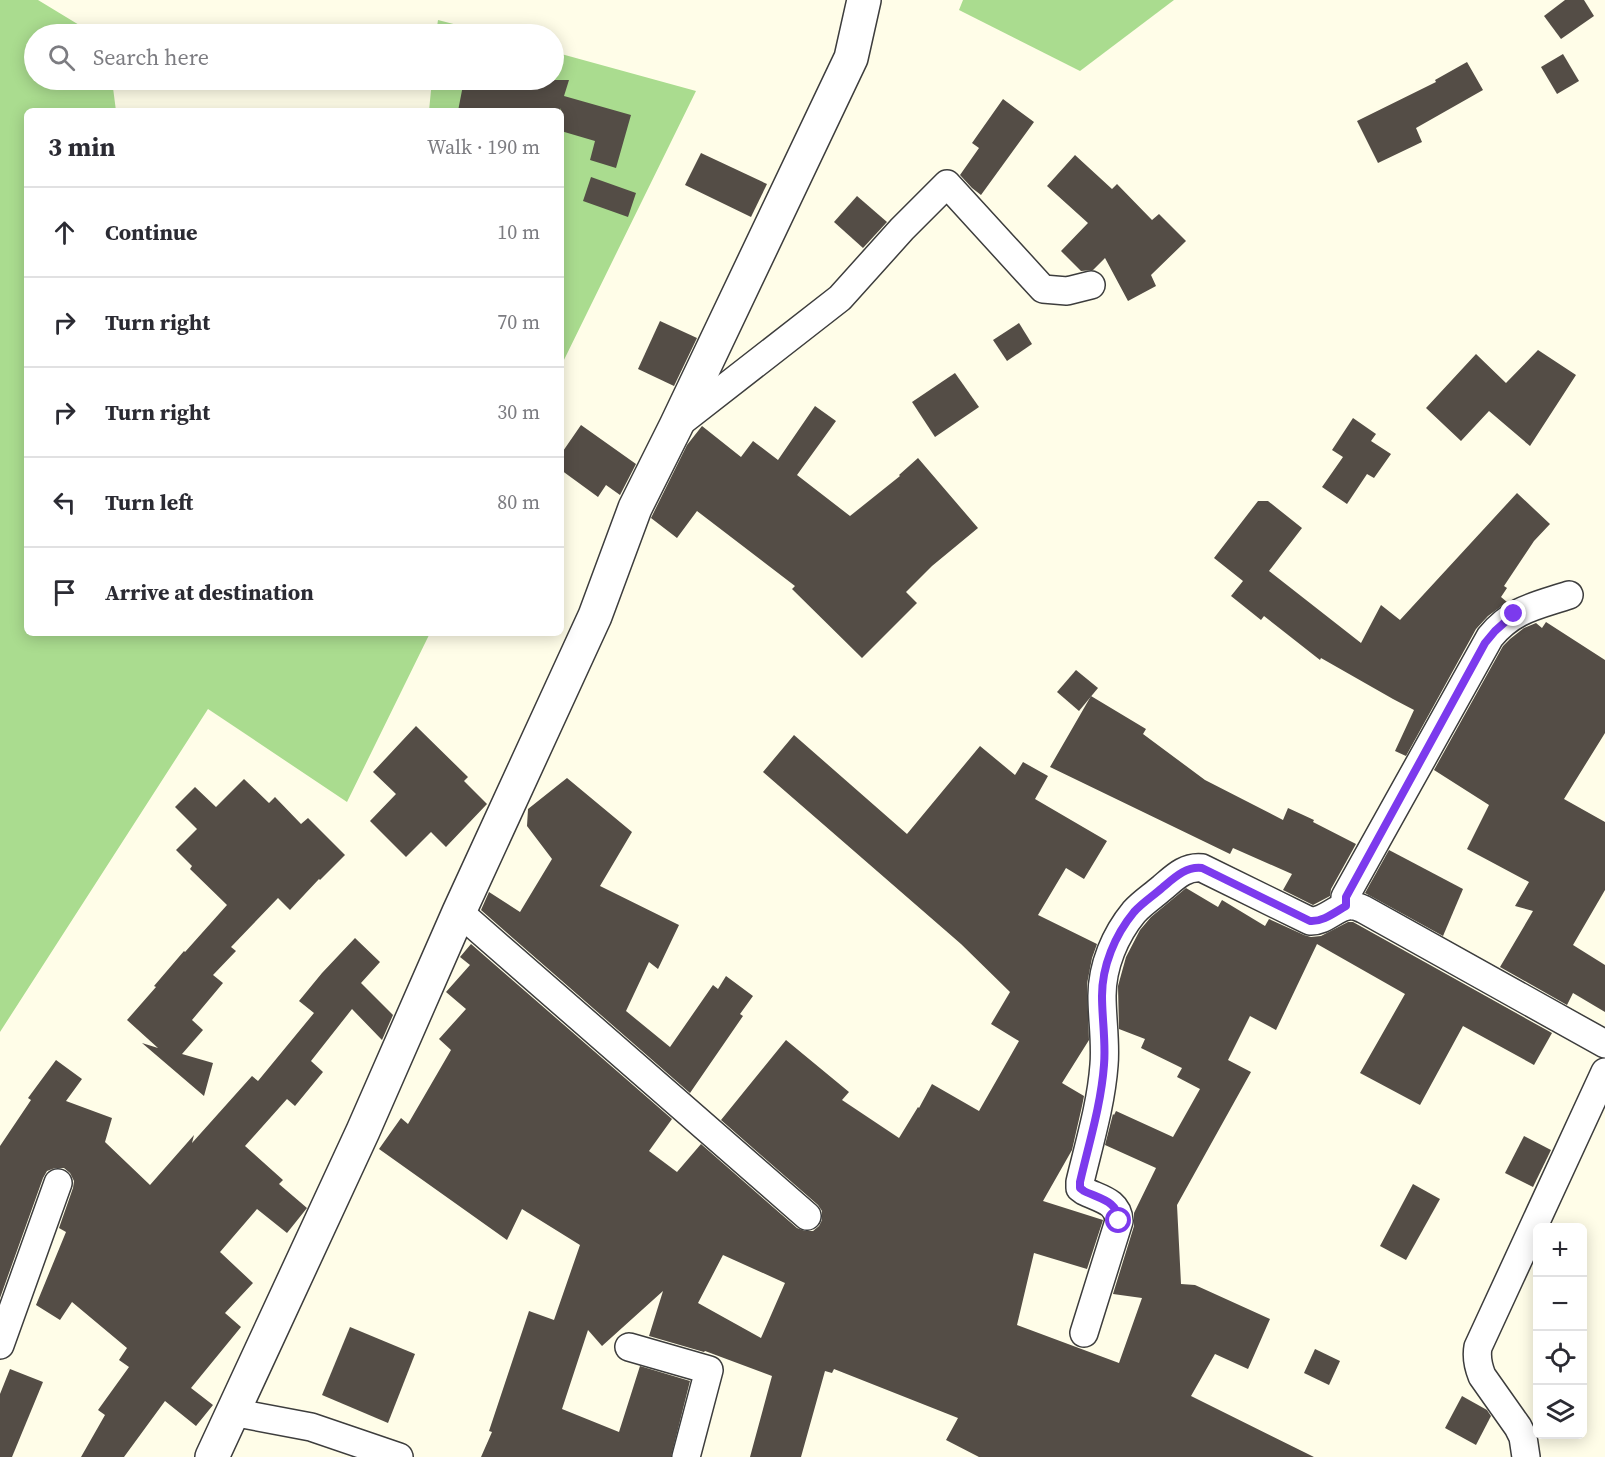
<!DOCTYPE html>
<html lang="en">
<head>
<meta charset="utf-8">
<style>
	:root { --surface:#fff; --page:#f2f2f3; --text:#2b2b33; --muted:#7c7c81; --line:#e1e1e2 }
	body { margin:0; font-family:"Source Serif 4",serif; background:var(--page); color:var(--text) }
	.controls { position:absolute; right:18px; bottom:18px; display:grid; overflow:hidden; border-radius:9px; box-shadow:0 3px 15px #0003 }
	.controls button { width:54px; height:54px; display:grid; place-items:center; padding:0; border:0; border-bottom:2px solid var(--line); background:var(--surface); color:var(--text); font:30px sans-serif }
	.stop { position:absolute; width:18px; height:18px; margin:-14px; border:4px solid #7c3aed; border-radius:50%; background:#fff }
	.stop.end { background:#7c3aed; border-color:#fff; box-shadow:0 2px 6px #0008 }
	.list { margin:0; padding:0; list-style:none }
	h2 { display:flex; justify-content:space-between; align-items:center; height:78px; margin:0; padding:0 24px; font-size:26px }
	h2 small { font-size:20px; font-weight:400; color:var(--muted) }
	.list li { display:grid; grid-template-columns:39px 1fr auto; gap:18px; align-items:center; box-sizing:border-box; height:90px; padding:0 24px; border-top:2px solid var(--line) }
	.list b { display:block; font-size:22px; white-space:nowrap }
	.list em { font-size:20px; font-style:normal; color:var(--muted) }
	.icon { flex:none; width:33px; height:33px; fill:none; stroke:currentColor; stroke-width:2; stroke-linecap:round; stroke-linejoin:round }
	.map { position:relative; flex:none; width:1605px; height:1457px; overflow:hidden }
	.search { position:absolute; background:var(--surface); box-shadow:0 3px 15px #0003; left:24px; top:24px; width:540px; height:66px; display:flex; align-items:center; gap:15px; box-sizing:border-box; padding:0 21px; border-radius:33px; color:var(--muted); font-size:22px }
	.panel { position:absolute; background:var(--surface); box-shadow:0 3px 15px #0003; left:24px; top:108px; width:540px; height:528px; border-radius:9px }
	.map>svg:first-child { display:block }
	.forest { fill:#aadc8f }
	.building { fill:#544d46; fill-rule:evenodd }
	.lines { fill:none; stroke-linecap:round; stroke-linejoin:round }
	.minor-casing { stroke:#3d3d3d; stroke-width:30 }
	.tertiary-casing { stroke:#3d3d3d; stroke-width:36 }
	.minor { stroke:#fff; stroke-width:27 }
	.tertiary { stroke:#fff; stroke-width:33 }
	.route { stroke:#7c3aed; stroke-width:8 }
</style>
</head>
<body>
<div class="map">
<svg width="1605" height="1457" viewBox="0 0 1605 1457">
	<rect width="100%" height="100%" fill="#fffde8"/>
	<g class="forest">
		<polygon points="0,0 38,0 94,34 34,34 34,80 112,80 116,111 27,111 27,633 430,633 347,802 208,709 0,1032"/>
		<polygon points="963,0 1174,0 1080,71 959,10"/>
		<polygon points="438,20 492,34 436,34"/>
		<polygon points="554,52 696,91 561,366 561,111 429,111 432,80 554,80"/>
	</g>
	<g class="building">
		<polygon points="1565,0 1584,0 1594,16 1561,39 1544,16"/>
		<polygon points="1563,54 1579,81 1557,94 1541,67"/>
		<polygon points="1467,62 1483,90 1416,128 1422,142 1378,163 1357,121 1436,82 1435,80"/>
		<polygon points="464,80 569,80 564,96 631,115 616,168 590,160 595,141 561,131 561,108 560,111 458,111"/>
		<polygon points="1003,99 1034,122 981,195 972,188 960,175 979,148 972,143"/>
		<polygon points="701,153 767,184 751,217 685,185"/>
		<polygon points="1075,155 1112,189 1117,184 1152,220 1159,214 1186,241 1151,275 1156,286 1128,301 1105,258 1093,270 1081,271 1061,251 1088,223 1047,186"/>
		<polygon points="591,177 636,193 628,217 583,201"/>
		<polygon points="857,196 887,222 863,248 834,222"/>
		<polygon points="660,321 697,338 674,386 638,369"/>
		<polygon points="1019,323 1032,344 1007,361 993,340"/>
		<polygon points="1538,350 1576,375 1530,446 1489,411 1461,441 1426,408 1476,354 1506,383"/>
		<polygon points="955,373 979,407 935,437 912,402"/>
		<polygon points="815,406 836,421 797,475 850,516 900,476 899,475 918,458 978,528 932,566 906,592 917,603 862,658 792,589 795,586 697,511 677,538 651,518 687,445 702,426 741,457 753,441 778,460"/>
		<polygon points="1353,418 1376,434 1371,441 1391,454 1374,478 1367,474 1347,504 1322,487 1343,457 1332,450"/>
		<polygon points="581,425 636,464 620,495 606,485 598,497 561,470 561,454"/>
		<polygon points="1517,493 1550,524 1534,541 1504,586 1507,588 1501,597 1507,602 1488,616 1476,629 1406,756 1395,751 1414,710 1393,699 1321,658 1320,660 1264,616 1261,620 1231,596 1243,581 1214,558 1258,501 1268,501 1302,528 1269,571 1361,643 1381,605 1400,620"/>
		<polygon points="1546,622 1605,660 1605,733 1564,799 1605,822 1605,890 1573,945 1605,965 1605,1012 1573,993 1567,1005 1500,967 1533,911 1515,906 1529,882 1467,849 1489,805 1434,770 1503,646 1510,639 1524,628 1536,623 1542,628"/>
		<polygon points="1076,670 1098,688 1079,711 1057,692"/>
		<polygon points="1091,696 1146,729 1143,734 1205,780 1283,820 1288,808 1314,820 1313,822 1356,844 1331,889 1330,896 1313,905 1283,890 1292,874 1233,848 1230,854 1050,767"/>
		<polygon points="416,726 468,777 464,781 487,804 446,847 431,832 406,857 370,821 396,794 373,772"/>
		<path d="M794 735 907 834 980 746 1015 775 1023 762 1048 776 1035 799 1107 841 1084 879 1066 868 1038 915 1097 944 1092 958 1087 984 1089 1040 1062 1083 1084 1096 1082 1106 1072 1150 1043 1201 1103 1220 1087 1269 1034 1253 1017 1325 1119 1363 1142 1298 1113 1294 1134 1226V1213L1156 1168 1105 1145 1113 1114 1114 1115 1116 1111 1173 1137 1200 1089 1177 1077 1182 1068 1141 1048 1145 1039 1119 1029 1118 986 1126 957 1140 930 1151 917 1186 888 1218 907 1222 900 1265 926 1269 919 1304 935 1311 937 1321 936 1348 922H1353L1552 1033 1534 1065 1463 1026 1420 1105 1360 1073 1405 994 1317 944 1276 1030 1250 1016 1228 1060 1251 1072 1177 1205 1181 1284 1195 1285 1270 1319 1248 1369 1215 1354 1191 1396 1314 1457H979L946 1440 958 1418 834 1369 832 1373 825 1371 801 1457H750L772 1376 705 1351 704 1352 649 1336 663 1291 602 1346 588 1330 562 1409 619 1432 640 1366 690 1381 671 1457H481L492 1432 489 1431 529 1311 554 1320 580 1245 522 1209 507 1240 379 1149 401 1118 408 1124 451 1050 439 1039 466 1009 446 992 470 965 460 957 471 944 672 1119 649 1151 677 1172 701 1144 797 1228 805 1231H813L819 1226 822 1220V1211L818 1205 721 1120 786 1040 849 1092 842 1100 899 1138 918 1107 919 1108 932 1084 979 1111 1019 1041 991 1024 1010 992 961 944 763 772ZM723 1255 785 1283 761 1338 698 1303Z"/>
		<polygon points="567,778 632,832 600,886 679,925 658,969 649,962 626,1011 670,1047 713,985 718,989 726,976 753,996 740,1014 743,1016 690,1093 481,910 489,892 520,912 552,859 527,826 528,809"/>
		<polygon points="244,779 269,803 275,797 301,824 308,818 345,855 320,880 319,879 290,910 278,898 231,947 236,951 213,975 223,983 192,1020 203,1030 182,1054 213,1063 204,1096 142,1043 158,1048 127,1020 156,987 154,986 184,951 185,952 227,905 190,869 192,866 176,850 197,829 175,807 195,787 216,807"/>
		<polygon points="1389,850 1463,889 1443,936 1365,893"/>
		<polygon points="355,938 380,962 361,983 393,1015 382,1040 352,1009 311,1061 323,1072 295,1106 287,1099 245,1146 283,1180 279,1184 307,1208 287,1233 257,1209 220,1252 253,1283 225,1313 241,1327 191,1388 213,1405 196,1426 165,1401 124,1457 81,1457 105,1415 98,1410 129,1367 119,1360 127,1348 72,1302 60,1320 36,1305 66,1232 59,1228 73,1188 74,1181 70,1173 64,1168 55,1168 47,1171 43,1178 0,1298 0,1146 31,1100 28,1098 56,1060 82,1079 66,1101 112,1118 105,1142 150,1185 194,1135 192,1143 252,1076 258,1081 314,1013 299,1001 322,973"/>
		<polygon points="1524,1136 1551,1150 1533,1187 1505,1173"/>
		<polygon points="1413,1184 1440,1199 1406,1260 1380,1246"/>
		<polygon points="350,1327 415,1354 388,1423 322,1395"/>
		<polygon points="1315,1349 1340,1361 1329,1385 1304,1373"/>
		<polygon points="10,1369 43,1382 12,1457 0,1457 0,1394"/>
		<polygon points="1462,1396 1487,1410 1491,1416 1476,1445 1445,1428"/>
	</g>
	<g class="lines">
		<g class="minor-casing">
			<g id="minor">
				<polyline points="677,425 840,298 902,229 947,184 1043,289 1067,291 1091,285"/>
				<path d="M1346 906 1345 897 1490 637C1513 609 1536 606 1569 595"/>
				<polyline points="459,912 807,1216"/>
				<path d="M1084 1333 1119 1221C1118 1201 1100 1199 1084 1191L1080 1188V1182C1089 1144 1101 1105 1104 1065 1106 1042 1102 1019 1102 996 1102 966 1115 935 1134 912 1142 903 1153 896 1162 888 1174 878 1185 866 1202 868L1310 921C1326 922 1338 904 1353 906 1357 906 1360 908 1363 909L1605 1044"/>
				<polyline points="0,1345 58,1183"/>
				<polyline points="629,1347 709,1370 686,1457"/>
				<polyline points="232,1412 311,1427 399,1457"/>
				<path d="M1526 1457 1523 1437 1518 1427 1482 1376C1478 1366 1476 1358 1478 1347L1605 1072"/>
			</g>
		</g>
		<g class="tertiary-casing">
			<polyline id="tertiary" points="212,1457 363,1131 459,912 595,616 635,508 676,426 851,58 864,0"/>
		</g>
		<use href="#minor" class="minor"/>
		<use href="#tertiary" class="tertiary"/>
	</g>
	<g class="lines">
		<path class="route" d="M1119 1221C1118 1201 1100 1199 1084 1191L1080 1188V1182C1089 1143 1101 1105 1104 1065 1106 1042 1102 1019 1102 996 1102 966 1115 935 1134 912 1142 903 1153 896 1162 888 1174 878 1186 866 1202 868L1310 921C1323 922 1335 912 1346 906V897L1485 643 1495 631 1514 614"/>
	</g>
</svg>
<div class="controls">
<button>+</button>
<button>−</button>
<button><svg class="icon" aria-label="locate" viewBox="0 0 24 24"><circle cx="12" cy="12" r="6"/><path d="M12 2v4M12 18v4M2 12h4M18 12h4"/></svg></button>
<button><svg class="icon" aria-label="layers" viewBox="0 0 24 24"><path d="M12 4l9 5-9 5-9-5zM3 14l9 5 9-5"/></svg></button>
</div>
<div class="stop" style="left:1119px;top:1221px"></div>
<div class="stop end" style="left:1514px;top:614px"></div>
<div class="search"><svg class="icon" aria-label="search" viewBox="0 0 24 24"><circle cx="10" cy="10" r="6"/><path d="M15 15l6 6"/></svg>Search here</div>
<section class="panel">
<h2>3 min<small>Walk · 190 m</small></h2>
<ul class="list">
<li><svg class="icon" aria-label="ahead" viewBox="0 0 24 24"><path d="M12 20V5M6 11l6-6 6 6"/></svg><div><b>Continue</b></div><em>10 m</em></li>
<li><svg class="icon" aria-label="right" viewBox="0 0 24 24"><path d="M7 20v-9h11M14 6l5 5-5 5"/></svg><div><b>Turn right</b></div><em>70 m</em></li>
<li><svg class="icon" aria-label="right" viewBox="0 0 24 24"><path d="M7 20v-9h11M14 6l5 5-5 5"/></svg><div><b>Turn right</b></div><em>30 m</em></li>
<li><svg class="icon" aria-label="left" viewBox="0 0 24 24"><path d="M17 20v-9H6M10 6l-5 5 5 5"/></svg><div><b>Turn left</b></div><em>80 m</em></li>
<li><svg class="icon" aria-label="arrive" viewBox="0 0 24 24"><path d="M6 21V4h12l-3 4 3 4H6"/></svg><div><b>Arrive at destination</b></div></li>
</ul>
</section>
</div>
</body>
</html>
